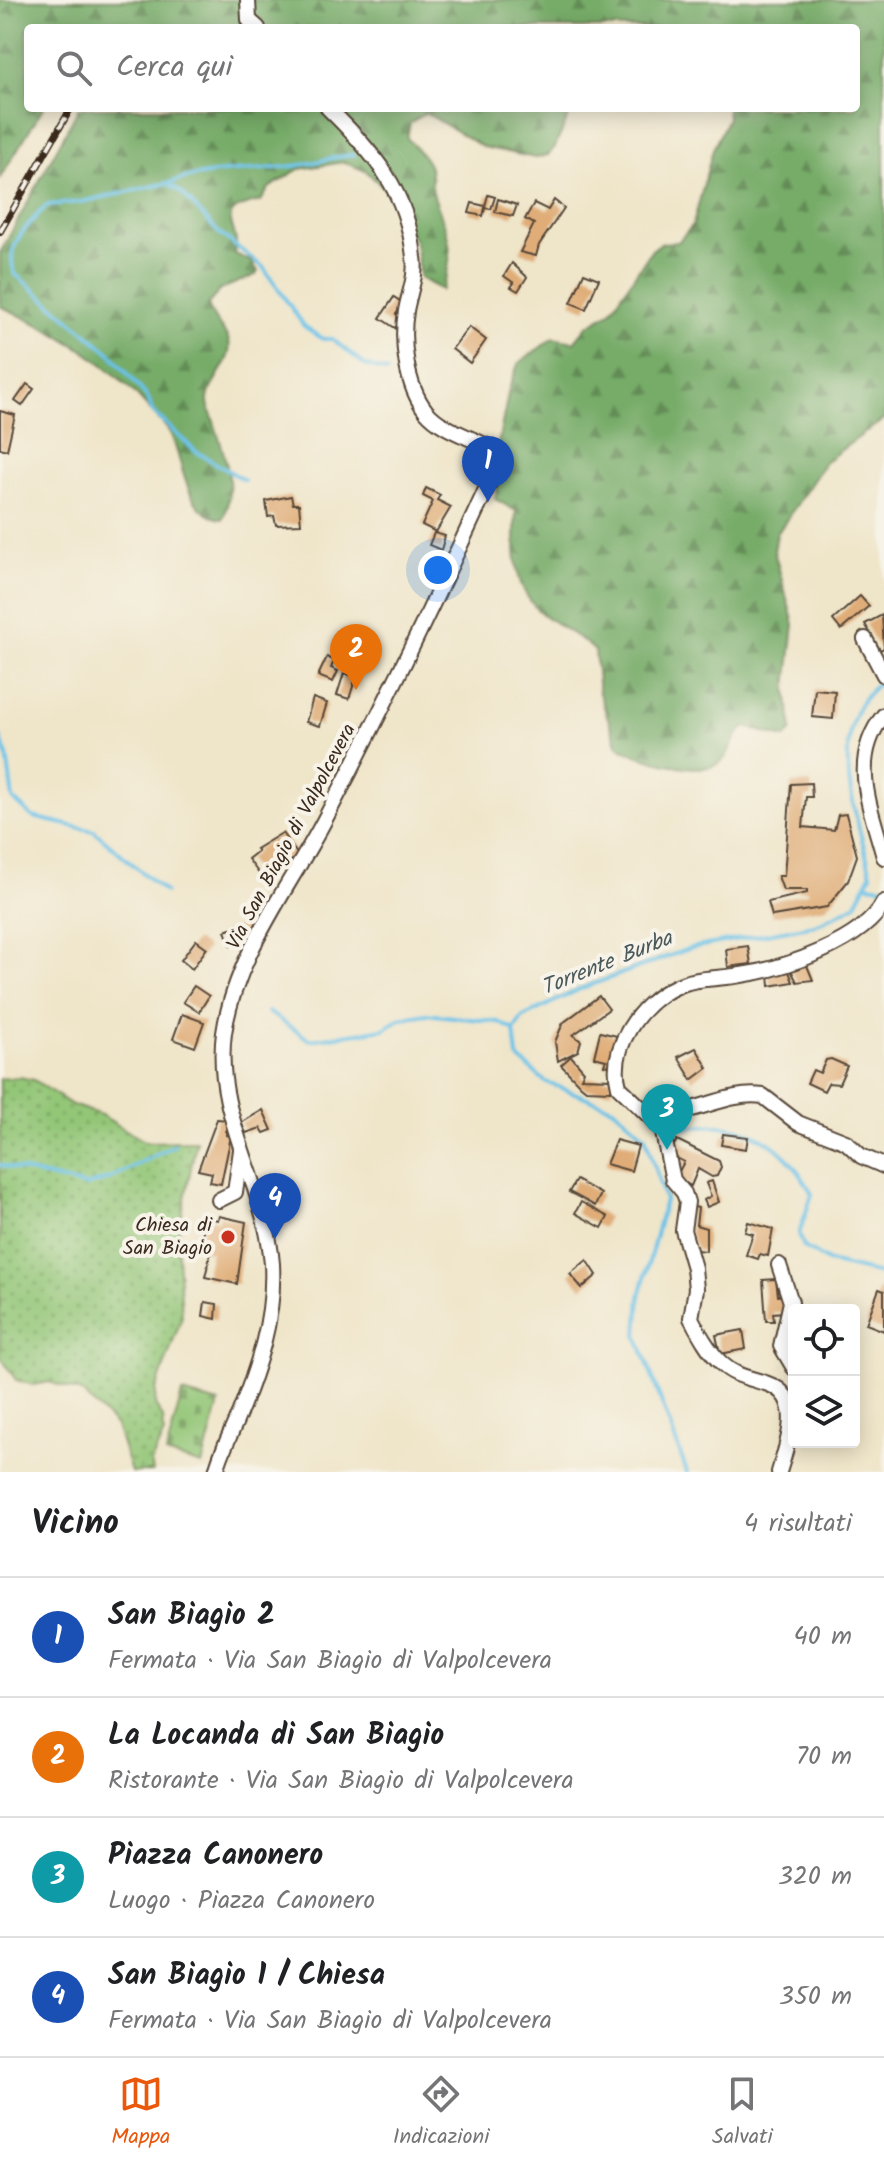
<!DOCTYPE html>
<html lang="it">
<head>
<meta charset="utf-8">
<style>
	:root { --surface:#fff; --page:#f2f2f2; --text:#202124; --muted:#757577; --line:#e0e0e0; --accent:#ea580c }
	body { margin:0; font-family:Kalam,sans-serif; background:var(--page); color:var(--text) }
	.controls { position:absolute; right:24px; bottom:24px; display:grid; overflow:hidden; border-radius:8px; box-shadow:0 4px 20px #0003 }
	.controls button { width:72px; height:72px; display:grid; place-items:center; padding:0; border:0; border-bottom:2px solid var(--line); background:var(--surface); color:var(--text); font:40px sans-serif }
	.you { position:absolute; left:438px; top:570px; width:28px; height:28px; margin:-20px; border:6px solid #fff; border-radius:50%; background:#1a73e8; box-shadow:0 0 0 12px #1a73e833 }
	.badge { display:grid; place-items:center; width:52px; height:52px; border-radius:50%; background:var(--accent); color:#fff; font-size:26px; font-weight:700 }
	.pin { position:absolute; translate:-50% -66px; filter:drop-shadow(0 2px 4px #0008) }
	.pin::after { content:''; position:absolute; top:42px; width:28px; height:24px; background:inherit; clip-path:polygon(0 0,100% 0,50% 100%) }
	.list { margin:0; padding:0; list-style:none }
	h2 { display:flex; justify-content:space-between; align-items:center; height:104px; margin:0; padding:0 32px; font-size:34px }
	h2 small { font-size:26px; font-weight:400; color:var(--muted) }
	.list li { display:grid; grid-template-columns:52px 1fr auto; gap:24px; align-items:center; box-sizing:border-box; height:120px; padding:0 32px; border-top:2px solid var(--line) }
	.list b { display:block; font-size:30px; white-space:nowrap }
	.list p { margin:0; font-size:26px; white-space:nowrap; color:var(--muted) }
	.list em { font-size:26px; font-style:normal; color:var(--muted) }
	.icon { flex:none; width:44px; height:44px; fill:none; stroke:currentColor; stroke-width:2; stroke-linecap:round; stroke-linejoin:round }
	.map { position:relative; flex:none; width:884px; height:1472px; overflow:hidden }
	.search { position:absolute; background:var(--surface); box-shadow:0 4px 20px #0003; left:24px; right:24px; top:24px; height:88px; display:flex; align-items:center; gap:20px; box-sizing:border-box; padding:0 28px; border-radius:8px; color:var(--muted); font-size:30px }
	.sheet { height:584px; background:var(--surface) }
	nav { display:flex; justify-content:space-around; align-items:center; box-sizing:border-box; height:112px; border-top:2px solid var(--line); background:var(--surface); font-size:22px; color:var(--muted) }
	nav a { display:grid; justify-items:center; gap:4px }
	nav .on { color:var(--accent) }
	.map>svg:first-child { display:block }
	.grass { fill:url(#grass-dots); stroke:#67784a; stroke-width:2 }
	.forest { fill:url(#forest-firs); stroke:#586a43; stroke-width:2 }
	.cemetery { fill:url(#cemetery-stones); stroke:#67784a; stroke-width:2 }
	.lines { fill:none; stroke-linecap:round; stroke-linejoin:round }
	.stream { stroke:#6ac2e8; stroke-width:4 }
	.building { fill:#e0ad78 }
	.minor-casing { stroke:#564638; stroke-width:18 }
	.minor { stroke:#fff; stroke-width:14 }
	.rail-casing { stroke:#3b2a1e; stroke-width:7 }
	.rail { stroke:#f7f3e8; stroke-width:4; stroke-dasharray:12; stroke-linecap:butt }
	.poi-dot { fill:#c8321e; stroke:#f7f3e8; stroke-width:3 }
	.labels { text-anchor:middle; dominant-baseline:central; stroke-width:8; stroke-linejoin:round; paint-order:stroke }
	.street-label { font-size:20px; fill:#3b2a1e; stroke:#f7f3e8 }
	.poi-label { font-size:20px; fill:#3b2a1e; stroke:#f7f3e8; text-anchor:end }
	.water-label { font-size:22px; font-style:italic; fill:#49585b; stroke:#f7f3e8 }
</style>
</head>
<body>
<div class="map">
<svg width="884" height="1472" viewBox="0 0 884 1472">
	<defs>
		<pattern id="grass-dots" width="8" height="8" patternUnits="userSpaceOnUse" patternTransform="scale(2)"><rect width="8" height="8" fill="#93c677"/><path d="M2 2h.1M6 6h.1" fill="none" stroke="#79a161" stroke-width="1.8" stroke-linecap="round"/></pattern>
		<pattern id="forest-firs" width="22" height="20" patternUnits="userSpaceOnUse" patternTransform="scale(2)"><rect width="22" height="20" fill="#76ab68"/><path d="M5 1l3.5 6h-7zM16 11l3.5 6h-7z" fill="#628b55"/></pattern>
		<pattern id="cemetery-stones" width="16" height="16" patternUnits="userSpaceOnUse" patternTransform="scale(2)"><rect width="16" height="16" fill="#93c677"/><path d="M2 7V4a2 2 0 0 1 4 0v3zM10 15v-3a2 2 0 0 1 4 0v3z" fill="#79a161"/></pattern>
	</defs>
	<rect width="100%" height="100%" fill="#f7f3e8"/>
	<filter id="ink" filterUnits="userSpaceOnUse"><feTurbulence type="fractalNoise" baseFrequency=".0125" numOctaves="2"/><feDisplacementMap in="SourceGraphic" scale="16" xChannelSelector="R" yChannelSelector="G"/><feConvolveMatrix kernelMatrix="1 2 1 2 8 2 1 2 1" color-interpolation-filters="sRGB"/></filter>
	<filter id="wash" filterUnits="userSpaceOnUse"><feTurbulence type="fractalNoise" baseFrequency=".006" numOctaves="4" result="noise"/><feDisplacementMap in="SourceGraphic" scale="32" xChannelSelector="R" yChannelSelector="G"/><feGaussianBlur stdDeviation="1.8" result="paint"/><feColorMatrix in="noise" values="0 0 0 0 0 0 0 0 0 0 0 0 0 0 0 0 0 1.4 0 .05"/><feComposite in="paint" operator="in"/></filter>
	<g filter="url(#wash)">
		<rect width="100%" height="100%" fill="#efe5c9"/>
		<polygon class="grass" points="19,1077 34,1080 72,1105 101,1115 146,1142 196,1141 177,1241 182,1316 156,1390 155,1405 163,1418 164,1433 151,1462 153,1472 131,1472 116,1426 81,1392 49,1382 33,1385 16,1380 0,1356 0,1079"/>
		<g class="forest">
			<path d="M0 0H884V419L826 461 777 534 774 551 794 624 787 688 792 730 785 738 746 727C732 734 733 752 721 762 703 777 636 759 618 746L599 693 595 651C581 637 565 630 549 619 511 593 514 552 516 511L495 499 502 463 498 444 509 389 518 364 553 338 574 342 587 326 610 312 652 250 661 243 678 242 693 225 713 149 728 118 727 108H856V28H28V108H43L0 178Z"/>
			<path d="M79 108H572L555 147 548 155 535 158 483 147 426 113 410 123 407 138C414 147 427 157 430 168 432 178 431 189 435 199 449 237 456 250 442 290L420 278 415 241 388 192 366 171 344 162 299 169 269 188 261 201C208 212 242 223 235 254L251 261 258 271 256 275 221 289 208 304C212 321 225 329 229 341 234 361 210 379 208 399 207 406 212 415 214 422 225 457 237 484 223 519 184 515 184 462 171 435 168 427 157 418 151 411 107 359 61 334 0 306V253Z"/>
		</g>
		<polygon class="cemetery" points="182,1393 219,1403 202,1465 166,1454"/>
		<g class="lines">
			<g class="stream">
				<path d="M169 183C209 169 251 172 293 166 314 164 333 156 354 155"/>
				<path d="M244 480 195 451 152 411 148 398 111 354 15 274C3 246 29 224 47 205L81 202 168 183 183 194 218 232 263 267 304 326 323 339H332L365 365 387 372"/>
				<polyline points="0,737 7,755 13,799 33,817 94,831 165,892"/>
				<polyline points="867,885 884,887"/>
				<polyline points="268,1012 310,1040 384,1029 399,1019 426,1014 498,1022 514,1030"/>
				<path d="M685 1128C743 1117 786 1143 812 1194L799 1234 804 1247 829 1262 884 1275"/>
				<polyline points="0,1165 86,1186 111,1178 175,1145"/>
				<path d="M687 1472 637 1335 640 1296 665 1200 645 1136 613 1108 546 1082 517 1057 514 1030 523 1017 580 989 691 948 815 925 855 905 871 874C856 813 821 723 884 679"/>
			</g>
		</g>
		<g id="blocks">
			<g class="building">
				<polygon points="488,195 495,197 491,209 485,208 483,216 469,213 472,203 485,206"/>
				<polygon points="498,199 517,205 513,216 495,212"/>
				<polygon points="554,200 564,208 539,245 536,256 520,252 534,224 525,219 534,203 548,210"/>
				<polygon points="512,263 527,277 518,291 511,287 514,283 504,276"/>
				<polygon points="584,273 599,279 586,309 571,303"/>
				<polygon points="394,297 404,304 396,314 402,318 395,328 380,318"/>
				<polygon points="469,327 486,340 470,363 452,349"/>
				<polygon points="27,384 34,389 22,406 15,401"/>
				<polygon points="0,411 15,415 7,450 0,448"/>
				<polygon points="426,488 440,495 437,500 451,507 436,532 422,525 433,501 423,496"/>
				<polygon points="291,496 293,504 299,504 301,524 276,525 274,516 268,517 266,501"/>
				<polygon points="434,533 445,536 441,550 429,545"/>
				<polygon points="860,596 869,606 841,630 833,620"/>
				<polygon points="882,615 884,648 880,650 865,624"/>
				<polygon points="327,657 334,661 331,668 338,671 333,682 318,676"/>
				<polygon points="344,673 356,677 349,699 337,695"/>
				<polygon points="815,689 835,691 833,719 812,717"/>
				<polygon points="313,698 327,703 320,726 306,722"/>
				<polygon points="811,783 812,797 806,797 803,827 834,830 838,815 846,814 857,856 848,881 827,907 772,916 768,902 807,893 807,890 783,890 778,876 784,876 791,784"/>
				<polygon points="282,833 298,855 278,873 276,870 263,879 248,859 258,851 256,849"/>
				<polygon points="245,925 250,938 231,946 225,931"/>
				<polygon points="196,940 207,948 192,969 181,960"/>
				<polygon points="748,946 751,964 728,967 726,949"/>
				<polygon points="806,963 813,980 797,982 791,970"/>
				<polygon points="788,969 793,982 770,986 769,975"/>
				<polygon points="194,986 209,996 199,1012 183,1002"/>
				<polygon points="599,996 609,1009 573,1035 581,1041 578,1051 558,1061 555,1042 563,1023"/>
				<polygon points="182,1014 204,1022 195,1047 173,1039"/>
				<polygon points="600,1032 617,1036 609,1066 604,1065 606,1060 594,1057"/>
				<polygon points="696,1048 708,1068 692,1080 678,1057"/>
				<polygon points="571,1056 584,1071 581,1078 612,1079 611,1091 586,1090 581,1086 561,1065"/>
				<polygon points="831,1059 847,1066 839,1084 828,1083 824,1091 807,1083 813,1070 820,1073 826,1060"/>
				<polygon points="263,1110 272,1130 264,1133 261,1128 246,1133 241,1123"/>
				<polygon points="217,1119 227,1120 226,1135 231,1136 221,1184 210,1182 212,1173 198,1170"/>
				<polygon points="723,1134 748,1137 746,1149 721,1145"/>
				<polygon points="616,1140 638,1146 631,1171 606,1164"/>
				<polygon points="677,1140 719,1161 721,1167 717,1176 712,1177 698,1169 691,1186 676,1177 684,1162 669,1154"/>
				<polygon points="576,1180 601,1194 595,1206 569,1192"/>
				<polygon points="712,1181 719,1202 707,1207 704,1200 711,1196 706,1183"/>
				<polygon points="581,1202 608,1217 602,1228 575,1213"/>
				<polygon points="691,1206 698,1208 696,1225 706,1228 706,1251 697,1250 690,1233"/>
				<polygon points="219,1216 246,1222 237,1284 205,1277 211,1252 193,1248 195,1240 201,1241 206,1217 218,1220"/>
				<polygon points="748,1222 773,1229 768,1256 760,1254 758,1259 746,1255 753,1234 745,1232"/>
				<polygon points="587,1260 597,1275 582,1288 570,1274"/>
				<polygon points="776,1279 778,1296 786,1295 784,1312 773,1313 774,1321 766,1321 763,1280"/>
				<polygon points="879,1289 884,1291 884,1331 866,1324"/>
				<polygon points="205,1302 217,1304 216,1319 203,1316"/>
				<polygon points="743,1330 746,1349 720,1354 716,1335"/>
			</g>
		</g>
	</g>
	<g filter="url(#ink)">
		<use href="#blocks" fill-opacity="0" stroke="#564638" stroke-width="2"/>
		<g class="lines">
			<g class="minor-casing">
				<g id="minor">
					<polyline points="248,0 249,20 258,28"/>
					<polyline points="865,639 884,675"/>
					<path d="M884 715C848 760 871 808 884 857"/>
					<path d="M649 1112C686 1121 724 1090 763 1096L798 1123 846 1142 861 1156 884 1166"/>
					<polyline points="219,1200 235,1192 241,1150"/>
					<polyline points="779,1265 791,1302 781,1346 794,1368"/>
					<path d="M216 1472C220 1454 229 1438 236 1421 257 1371 275 1319 272 1264 266 1185 213 1114 224 1033 235 956 289 888 324 821 385 706 440 590 494 472V450C472 437 443 431 426 411 406 386 401 341 406 311 409 293 417 276 414 257 407 190 374 153 328 108"/>
					<path d="M779 1472C787 1445 806 1397 768 1384 751 1378 736 1377 722 1364 709 1352 699 1333 691 1318L696 1289 694 1268 683 1230 687 1202 684 1193 673 1180 662 1128 619 1087C608 1048 640 1003 675 987 694 977 720 979 741 975 783 969 864 942 884 902"/>
				</g>
			</g>
			<use href="#minor" class="minor"/>
			<g class="rail-casing">
				<polyline id="rail" points="0,232 71,108"/>
			</g>
			<use href="#rail" class="rail"/>
		</g>
	</g>
	<circle class="poi-dot" cx="228" cy="1237" r="8"/>
	<g class="labels">
		<g class="street-label">
			<text transform="translate(292 837) rotate(-62)">Via San Biagio di Valpolcevera</text>
		</g>
		<g class="poi-label">
			<text x="212" y="1226">Chiesa di<tspan x="212" dy="23">San Biagio</tspan></text>
		</g>
		<g class="water-label">
			<text transform="translate(607 964) rotate(-22)">Torrente Burba</text>
		</g>
	</g>
</svg>
<div class="controls">
<button><svg class="icon" aria-label="locate" viewBox="0 0 24 24"><circle cx="12" cy="12" r="6"/><path d="M12 2v4M12 18v4M2 12h4M18 12h4"/></svg></button>
<button><svg class="icon" aria-label="layers" viewBox="0 0 24 24"><path d="M12 4l9 5-9 5-9-5zM3 14l9 5 9-5"/></svg></button>
</div>
<div class="you"></div>
<div class="pin badge" style="left:488px;top:502px;background:#1a4fb4">1</div>
<div class="pin badge" style="left:356px;top:690px;background:#e8710a">2</div>
<div class="pin badge" style="left:667px;top:1150px;background:#0f9aa8">3</div>
<div class="pin badge" style="left:275px;top:1239px;background:#1a4fb4">4</div>
<div class="search"><svg class="icon" aria-label="search" viewBox="0 0 24 24"><circle cx="10" cy="10" r="6"/><path d="M15 15l6 6"/></svg>Cerca qui</div>
</div>
<section class="sheet">
<h2>Vicino<small>4 risultati</small></h2>
<ul class="list">
<li><span class="badge" style="background:#1a4fb4">1</span><div><b>San Biagio 2</b><p>Fermata · Via San Biagio di Valpolcevera</p></div><em>40 m</em></li>
<li><span class="badge" style="background:#e8710a">2</span><div><b>La Locanda di San Biagio</b><p>Ristorante · Via San Biagio di Valpolcevera</p></div><em>70 m</em></li>
<li><span class="badge" style="background:#0f9aa8">3</span><div><b>Piazza Canonero</b><p>Luogo · Piazza Canonero</p></div><em>320 m</em></li>
<li><span class="badge" style="background:#1a4fb4">4</span><div><b>San Biagio 1 / Chiesa</b><p>Fermata · Via San Biagio di Valpolcevera</p></div><em>350 m</em></li>
</ul>
</section>
<nav>
<a class="on"><svg class="icon" aria-label="map" viewBox="0 0 24 24"><path d="M3 6l6-2 6 2 6-2v14l-6 2-6-2-6 2zM9 4v14M15 6v14"/></svg>Mappa</a>
<a><svg class="icon" aria-label="directions" viewBox="0 0 24 24"><path d="M12 3l9 9-9 9-9-9zM9 14v-3h6M13 9l2 2-2 2"/></svg>Indicazioni</a>
<a><svg class="icon" aria-label="saved" viewBox="0 0 24 24"><path d="M7 4h10v16l-5-4-5 4z"/></svg>Salvati</a>
</nav>
</body>
</html>
